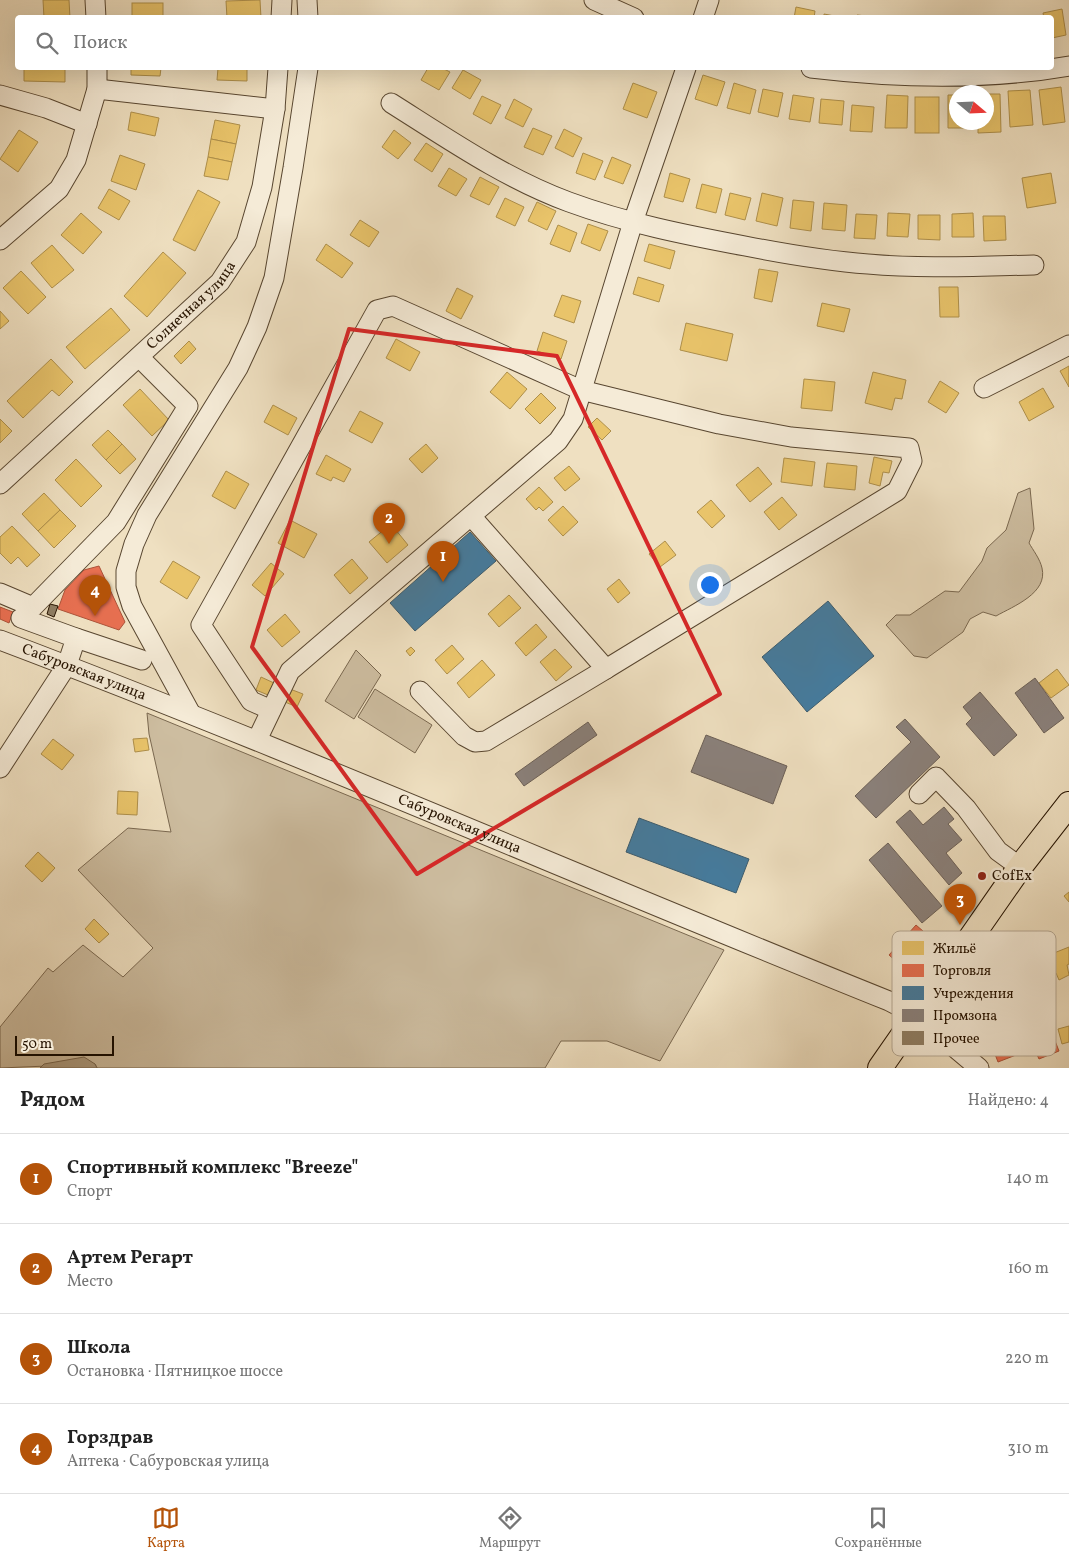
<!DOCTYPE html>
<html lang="ru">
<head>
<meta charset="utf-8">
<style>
	:root { --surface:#fff; --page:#f2f2f2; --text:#222; --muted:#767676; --line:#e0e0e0; --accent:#b45309 }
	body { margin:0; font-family:Vollkorn,serif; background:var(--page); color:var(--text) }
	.compass { position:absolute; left:949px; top:85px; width:45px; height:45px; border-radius:50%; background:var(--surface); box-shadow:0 5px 20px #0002; rotate:109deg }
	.scale { position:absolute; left:15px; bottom:12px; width:99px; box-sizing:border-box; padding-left:5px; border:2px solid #261300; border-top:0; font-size:14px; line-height:18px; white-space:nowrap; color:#261300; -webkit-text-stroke:4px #f5ebd7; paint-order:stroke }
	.you { position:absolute; left:709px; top:584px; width:18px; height:18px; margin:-12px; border:4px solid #fff; border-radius:50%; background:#1a73e8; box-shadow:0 0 0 8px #1a73e833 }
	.badge { display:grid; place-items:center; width:32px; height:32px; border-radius:50%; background:var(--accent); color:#fff; font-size:16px; font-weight:700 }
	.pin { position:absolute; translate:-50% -41px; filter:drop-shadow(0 1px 2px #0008) }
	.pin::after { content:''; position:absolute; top:26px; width:18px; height:15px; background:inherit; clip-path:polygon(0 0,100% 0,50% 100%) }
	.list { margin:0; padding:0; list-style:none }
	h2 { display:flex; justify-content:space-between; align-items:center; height:65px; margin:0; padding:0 20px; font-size:21px }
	h2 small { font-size:16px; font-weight:400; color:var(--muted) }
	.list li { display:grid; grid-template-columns:32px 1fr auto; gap:15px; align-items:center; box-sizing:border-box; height:90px; padding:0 20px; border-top:1px solid var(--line) }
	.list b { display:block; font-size:19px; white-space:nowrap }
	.list p { margin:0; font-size:16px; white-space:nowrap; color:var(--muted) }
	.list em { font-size:16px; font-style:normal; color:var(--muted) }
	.icon { flex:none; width:28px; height:28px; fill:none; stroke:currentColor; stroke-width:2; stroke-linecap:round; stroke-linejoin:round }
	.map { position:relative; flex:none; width:1069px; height:1068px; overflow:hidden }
	.search { position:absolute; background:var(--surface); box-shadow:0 5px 20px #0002; left:15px; right:15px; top:15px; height:55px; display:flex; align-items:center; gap:12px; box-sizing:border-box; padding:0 18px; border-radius:5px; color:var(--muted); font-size:19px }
	.sheet { height:425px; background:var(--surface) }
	nav { display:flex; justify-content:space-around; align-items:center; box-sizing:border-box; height:70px; border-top:1px solid var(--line); background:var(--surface); font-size:14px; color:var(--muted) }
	nav a { display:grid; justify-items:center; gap:2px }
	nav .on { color:var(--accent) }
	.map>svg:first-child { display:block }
	.green { fill:#cdbda0; stroke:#7a6850 }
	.water { fill:#ab9a7f; stroke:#76644c }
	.homes { fill:#e9c46a; stroke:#ae8f4a }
	.shops { fill:#e76f51; stroke:#ad5339 }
	.public { fill:#457b9d; stroke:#3c5c6e }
	.industry { fill:#8a817c; stroke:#6c6057 }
	.building { fill:#8f7e64; stroke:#261300 }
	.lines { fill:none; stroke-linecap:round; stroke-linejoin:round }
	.minor-casing { stroke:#584630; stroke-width:21 }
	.major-casing { stroke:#261300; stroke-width:26 }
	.minor { stroke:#f5ebd7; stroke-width:19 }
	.major { stroke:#efe0c1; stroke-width:24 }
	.marked { fill:none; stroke:#d62828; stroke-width:4; stroke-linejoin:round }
	.poi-dot { fill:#8f2418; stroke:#f5ebd7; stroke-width:2 }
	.labels { text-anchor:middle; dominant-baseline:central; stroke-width:5; stroke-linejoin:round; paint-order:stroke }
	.street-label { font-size:15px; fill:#261300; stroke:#f5ebd7 }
	.poi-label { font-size:15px; fill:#261300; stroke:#f5ebd7; text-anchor:start }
	.key { fill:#f5ebd7; stroke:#b7aa96; stroke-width:1 }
	.key-label { font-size:14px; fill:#261300 }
</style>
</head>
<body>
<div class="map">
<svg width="1069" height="1068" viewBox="0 0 1069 1068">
	<rect width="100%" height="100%" fill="#efe0c1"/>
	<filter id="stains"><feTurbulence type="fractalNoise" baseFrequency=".004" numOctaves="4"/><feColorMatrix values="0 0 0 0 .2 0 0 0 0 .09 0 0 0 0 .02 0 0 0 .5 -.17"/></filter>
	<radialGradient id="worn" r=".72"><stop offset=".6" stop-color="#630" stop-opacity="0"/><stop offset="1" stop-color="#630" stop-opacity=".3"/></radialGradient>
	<g class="green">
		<path d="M1030 488 1034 529 1029 543C1033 550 1040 559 1042 568 1048 593 1014 606 996 616L983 612 970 619 963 632 927 658 914 656 886 625 896 615H910L945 591 959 592 982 561 987 548 1006 530 1018 493Z"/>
		<polygon points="356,650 381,675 354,719 325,701"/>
		<polygon points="375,689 432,725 415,753 358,717"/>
		<polygon points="147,713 724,950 660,1061 607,1041 561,1041 545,1068 97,1068 95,1064 0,1068 0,1027 48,968 53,972 83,945 123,977 153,948 78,870 128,828 171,832 149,734"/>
	</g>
	<polygon class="water" points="84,1057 95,1064 97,1068 40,1068 44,1064"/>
	<g class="homes">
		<polygon points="43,0 69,0 70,18 44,18"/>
		<polygon points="260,0 261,18 227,18 226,1"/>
		<rect x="132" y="3" width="31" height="15"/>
		<polygon points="796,7 815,11 814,18 794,18"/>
		<polygon points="1062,9 1066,35 1052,38 1052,18 1044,18 1043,13"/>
		<polygon points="824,14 845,18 824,18"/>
		<polygon points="857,15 876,17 876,18 857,18"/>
		<polygon points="24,68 65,68 65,82 24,81"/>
		<polygon points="131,68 161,68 160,76 131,75"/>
		<polygon points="218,68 247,68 247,81 217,80"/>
		<polygon points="428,68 442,68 450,72 439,90 421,80"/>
		<polygon points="463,70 481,80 470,99 452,88"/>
		<polygon points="703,75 725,82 717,106 695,99"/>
		<polygon points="633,83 657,92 647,118 623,109"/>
		<polygon points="734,83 756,90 750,114 727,108"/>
		<polygon points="1061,87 1065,122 1043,125 1039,90"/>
		<polygon points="763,89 783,93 778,117 758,112"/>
		<polygon points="1030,90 1033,125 1010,127 1008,91"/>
		<polygon points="986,94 1000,94 1001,132 978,133 978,122 986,122"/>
		<polygon points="793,95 814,98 810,122 789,119"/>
		<polygon points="887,95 908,96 907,128 885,128"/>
		<polygon points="948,95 956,95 956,122 969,122 969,128 948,128"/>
		<polygon points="482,96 501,105 491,124 473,114"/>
		<rect x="915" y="97" width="24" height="36"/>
		<polygon points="514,99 532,109 523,127 505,118"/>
		<polygon points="821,99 844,101 842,125 819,123"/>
		<polygon points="852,105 874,107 872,132 850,131"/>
		<polygon points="131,112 159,118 155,136 128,130"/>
		<polygon points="215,120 240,125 236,144 211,139"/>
		<polygon points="533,128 552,136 543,155 524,147"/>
		<polygon points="564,129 582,138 573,157 555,148"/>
		<polygon points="19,130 38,142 18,172 0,159"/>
		<polygon points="394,130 411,143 398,159 382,147"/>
		<polygon points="211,139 236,144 232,162 208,157"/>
		<polygon points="426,143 443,154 432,172 414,160"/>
		<polygon points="583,153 603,161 595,180 576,173"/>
		<polygon points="120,155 145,164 136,190 111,181"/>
		<polygon points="208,157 232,162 228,180 204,176"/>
		<polygon points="612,157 631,165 623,184 604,177"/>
		<polygon points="449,168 467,179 456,196 438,186"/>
		<polygon points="670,173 690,179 683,202 664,197"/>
		<polygon points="1051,173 1056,203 1027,208 1022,178"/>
		<polygon points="480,177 499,187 489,205 470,196"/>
		<polygon points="702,184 722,189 716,213 696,208"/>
		<polygon points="109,189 130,201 119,220 98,208"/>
		<polygon points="198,190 220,202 195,251 173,240"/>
		<polygon points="730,193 751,198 745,220 725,215"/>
		<polygon points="762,193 783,198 777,226 756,221"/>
		<polygon points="505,198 524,207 515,226 496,217"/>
		<polygon points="793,200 814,202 811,231 790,228"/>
		<polygon points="537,202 556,211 547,230 528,221"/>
		<polygon points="824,203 847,205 845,231 822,229"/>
		<polygon points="81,213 102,232 83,254 61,235"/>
		<polygon points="888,213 910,214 908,237 887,236"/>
		<polygon points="973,213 974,237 952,237 952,214"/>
		<polygon points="856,214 877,215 875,239 854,238"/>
		<polygon points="918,215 940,215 940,240 918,239"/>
		<polygon points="983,216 1005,216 1006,240 984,241"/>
		<polygon points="360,220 379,232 369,247 350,235"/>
		<polygon points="588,224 608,231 600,251 581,243"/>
		<polygon points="558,225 577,233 570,252 550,244"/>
		<polygon points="326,244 353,263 342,278 316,260"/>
		<polygon points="649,244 675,251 670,269 644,261"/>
		<polygon points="52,245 74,270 52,288 31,263"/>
		<polygon points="163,252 186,273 147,317 124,296"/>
		<polygon points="759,269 778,272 772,302 754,298"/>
		<polygon points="21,271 46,297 28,314 3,288"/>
		<polygon points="638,277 664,285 659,302 633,294"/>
		<polygon points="939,287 958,287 959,317 940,317"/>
		<polygon points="457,288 473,296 461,319 446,311"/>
		<polygon points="562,295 581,301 574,323 554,316"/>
		<polygon points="822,303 850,309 844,332 817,326"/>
		<polygon points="111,308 130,330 85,369 66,347"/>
		<polygon points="0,311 9,321 0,329"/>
		<polygon points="686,323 733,334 727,361 680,350"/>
		<polygon points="543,332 567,341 561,359 537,351"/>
		<polygon points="396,339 420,352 410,371 386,358"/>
		<polygon points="189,341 196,349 181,364 174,356"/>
		<polygon points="51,359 73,382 59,396 52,390 23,418 7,401"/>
		<polygon points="1069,366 1069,387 1060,371"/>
		<polygon points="507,372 527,389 510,409 490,392"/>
		<polygon points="873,372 906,380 902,399 895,398 892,410 865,403"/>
		<polygon points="804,379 835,382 832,411 801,408"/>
		<polygon points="940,381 959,393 946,413 928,402"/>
		<polygon points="1043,388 1054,407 1029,421 1019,402"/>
		<polygon points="140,389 169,420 152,436 123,405"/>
		<polygon points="541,393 556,408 540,424 525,409"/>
		<polygon points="273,405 297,418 288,435 264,422"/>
		<polygon points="360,411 383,423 372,443 349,431"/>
		<polygon points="597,418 611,431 602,440 588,427"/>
		<polygon points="0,419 12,431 0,443"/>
		<polygon points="108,430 122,444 106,460 92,445"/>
		<polygon points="122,444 136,459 120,474 106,460"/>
		<polygon points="426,444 438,458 422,473 409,459"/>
		<polygon points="326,455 351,469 344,482 333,477 331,481 316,474"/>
		<polygon points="874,457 892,461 889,473 883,472 880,486 869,483"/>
		<polygon points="784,458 815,462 812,486 781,482"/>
		<polygon points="76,459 102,486 81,507 55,480"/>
		<polygon points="827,463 857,466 855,490 824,487"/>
		<polygon points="569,466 580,479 565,491 554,478"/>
		<polygon points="758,467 772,484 750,502 736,485"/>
		<polygon points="226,471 249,484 235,509 212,496"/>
		<polygon points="539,487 553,502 543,511 539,507 536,510 526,499"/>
		<polygon points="44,493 60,510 38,531 22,514"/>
		<polygon points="782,497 797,515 779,530 764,512"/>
		<polygon points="711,500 725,516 712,528 697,512"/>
		<polygon points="563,506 578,522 563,536 548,520"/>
		<polygon points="60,510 76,526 54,548 38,531"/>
		<polygon points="290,520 317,534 304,558 278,543"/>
		<polygon points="391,524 408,545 387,563 369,542"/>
		<polygon points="12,526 40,555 27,567 18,557 11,564 0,553 0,537"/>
		<polygon points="665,541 676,555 660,567 649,554"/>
		<polygon points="352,559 368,578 350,594 334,575"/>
		<polygon points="173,561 200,577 187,599 160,582"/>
		<polygon points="271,563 284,574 265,596 252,585"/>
		<polygon points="619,579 630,593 618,603 607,589"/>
		<polygon points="509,595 521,608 499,627 488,614"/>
		<polygon points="285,614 300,632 282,647 267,630"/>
		<polygon points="536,624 547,637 526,656 515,643"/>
		<polygon points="452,645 464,659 447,674 435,660"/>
		<polygon points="411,647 415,651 410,656 406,651"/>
		<polygon points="555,649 572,667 556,681 540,662"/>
		<polygon points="482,660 495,675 469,698 457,683"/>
		<polygon points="1057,669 1069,685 1051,698 1039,683"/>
		<polygon points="261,677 274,683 268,695 256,690"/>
		<polygon points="290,689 303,694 297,707 285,702"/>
		<polygon points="147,738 149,750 135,752 133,739"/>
		<polygon points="53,739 74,755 62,770 41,754"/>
		<polygon points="118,791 138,792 137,815 117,814"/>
		<polygon points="38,852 55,868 42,882 25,866"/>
		<polygon points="1069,892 1069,902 1064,896"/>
		<polygon points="94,919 109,934 99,943 85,929"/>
		<polygon points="1069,947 1069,964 1067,965 1069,975 1059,980 1056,973 1052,975 1044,957"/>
		<polygon points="1069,1026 1069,1042 1062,1044 1058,1029"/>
	</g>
	<g class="shops">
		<polygon points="99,566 125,622 119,630 58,609 65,590 84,570"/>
		<polygon points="0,607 13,612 9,623 0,619"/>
		<polygon points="916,925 931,938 904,968 889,955"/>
		<polygon points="1032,996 1037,1010 1042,1008 1059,1051 1039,1059 1034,1048 998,1062 980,1015 987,1012 984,1005 1003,998 1006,1006"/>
	</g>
	<g class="public">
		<polygon points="470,532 496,561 415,631 390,603"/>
		<polygon points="828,601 874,656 807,712 762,657"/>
		<polygon points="639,818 749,859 736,893 626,852"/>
	</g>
	<g class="industry">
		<polygon points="1035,678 1064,718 1044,733 1015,693"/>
		<polygon points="980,692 1017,735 994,756 966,724 972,718 963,707"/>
		<polygon points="905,719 940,757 876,818 855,796 911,742 896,727"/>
		<polygon points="588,722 597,735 524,786 515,774"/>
		<polygon points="706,735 787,766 773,804 691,772"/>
		<polygon points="944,807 954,819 948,824 962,840 946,853 962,873 949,885 896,822 910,810 923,825"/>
		<polygon points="888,843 942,906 922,923 869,860"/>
	</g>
	<polygon class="building" points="50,604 58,606 54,617 47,614"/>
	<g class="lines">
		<g class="minor-casing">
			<g id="minor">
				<polyline points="95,0 96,18"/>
				<polyline points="307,0 308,18"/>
				<polyline points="594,0 634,18"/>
				<polyline points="281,18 282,0"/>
				<polyline points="703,18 709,0"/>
				<path d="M811 68C896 78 984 81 1069 66"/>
				<polyline points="97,89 275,109"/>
				<polyline points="0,95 46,108 87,124"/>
				<path d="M391 103C448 139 506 179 569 202 626 223 686 235 745 246 786 254 827 261 868 264 923 269 979 266 1034 265"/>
				<polyline points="0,240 59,189 76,160 97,89 97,68"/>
				<polyline points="984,388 1069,345"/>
				<path id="s1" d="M0 484 220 282 246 242 262 187 275 109 278 68"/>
				<polyline points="0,593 33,607 116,522 188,406 139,357"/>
				<polyline points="76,638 142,660"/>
				<path id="s2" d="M0 640C299 753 592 882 889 1001L916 1015 979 1068"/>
				<polyline points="420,691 464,736 475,742 486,741 606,669"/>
				<polyline points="271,710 251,701 201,625 377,310 393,306 581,390 719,424 791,437 909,448 912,461 897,491 606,669 471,516"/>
				<polyline points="191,714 132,606 126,587 126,571 134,544 147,515 238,368 257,327 274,278 293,168 308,68"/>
				<polyline points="257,740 290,671 558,441 573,419 633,222 686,68"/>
				<polyline points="0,768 67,665 76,638 21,618"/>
				<polyline points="919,794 936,777 966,808 998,851 1020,867"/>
			</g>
		</g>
		<g class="major-casing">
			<polyline id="major" points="880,1068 1020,867 1069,804"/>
		</g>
		<use href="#minor" class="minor"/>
		<use href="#major" class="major"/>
	</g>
	<path class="marked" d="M349 329 557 356 720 694 417 874 252 647Z"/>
	<circle class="poi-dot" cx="982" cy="876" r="5"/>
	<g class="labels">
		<g class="street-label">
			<text stroke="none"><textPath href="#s1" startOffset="262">Солнечная улица</textPath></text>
			<text stroke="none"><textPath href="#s2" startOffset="90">Сабуровская улица</textPath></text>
			<text stroke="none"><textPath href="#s2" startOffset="495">Сабуровская улица</textPath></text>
		</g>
		<g class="poi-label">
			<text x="992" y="876">CofEx</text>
		</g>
	</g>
	<rect x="892" y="931" width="164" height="125" rx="8" class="key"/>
	<rect x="902" y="941" width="22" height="14" fill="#e9c46a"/>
	<rect x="902" y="964" width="22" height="13" fill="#e76f51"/>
	<rect x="902" y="986" width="22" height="14" fill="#457b9d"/>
	<rect x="902" y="1009" width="22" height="13" fill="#8a817c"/>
	<rect x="902" y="1031" width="22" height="14" fill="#8f7e64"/>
	<g class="key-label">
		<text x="933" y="953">Жильё</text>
		<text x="933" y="975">Торговля</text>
		<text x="933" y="998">Учреждения</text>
		<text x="933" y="1020">Промзона</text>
		<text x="933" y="1043">Прочее</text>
	</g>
	<rect width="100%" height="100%" filter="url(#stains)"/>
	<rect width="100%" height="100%" fill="url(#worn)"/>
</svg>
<svg class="compass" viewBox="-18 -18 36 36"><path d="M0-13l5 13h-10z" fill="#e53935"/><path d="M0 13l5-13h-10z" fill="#767676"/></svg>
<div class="scale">50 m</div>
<div class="you"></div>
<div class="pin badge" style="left:443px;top:582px">1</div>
<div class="pin badge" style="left:389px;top:544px">2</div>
<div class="pin badge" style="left:960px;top:925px">3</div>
<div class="pin badge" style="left:95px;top:616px">4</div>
<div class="search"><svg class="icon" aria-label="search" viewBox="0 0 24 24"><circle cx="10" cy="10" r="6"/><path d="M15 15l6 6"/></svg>Поиск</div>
</div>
<section class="sheet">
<h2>Рядом<small>Найдено: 4</small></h2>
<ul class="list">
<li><span class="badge">1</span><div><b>Спортивный комплекс &quot;Breeze&quot;</b><p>Спорт</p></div><em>140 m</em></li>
<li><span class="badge">2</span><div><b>Артем Регарт</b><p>Место</p></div><em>160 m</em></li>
<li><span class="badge">3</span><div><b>Школа</b><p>Остановка · Пятницкое шоссе</p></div><em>220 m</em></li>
<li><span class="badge">4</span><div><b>Горздрав</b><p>Аптека · Сабуровская улица</p></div><em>310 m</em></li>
</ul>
</section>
<nav>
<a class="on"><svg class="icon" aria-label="map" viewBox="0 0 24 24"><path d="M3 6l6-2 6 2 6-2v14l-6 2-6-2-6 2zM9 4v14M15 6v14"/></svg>Карта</a>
<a><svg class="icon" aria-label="directions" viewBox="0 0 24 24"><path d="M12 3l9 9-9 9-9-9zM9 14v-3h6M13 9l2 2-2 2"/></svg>Маршрут</a>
<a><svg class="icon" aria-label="saved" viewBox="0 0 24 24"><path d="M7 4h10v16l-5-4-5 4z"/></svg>Сохранённые</a>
</nav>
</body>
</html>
